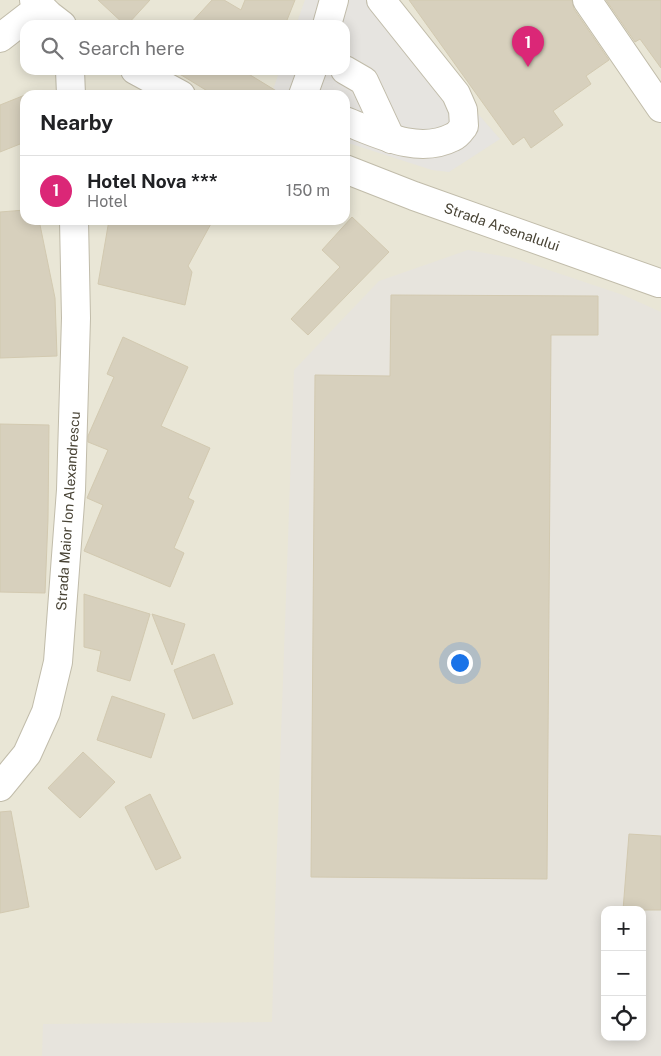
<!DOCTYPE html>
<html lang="en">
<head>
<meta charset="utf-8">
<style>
	:root { --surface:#fff; --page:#f6f6f6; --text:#202124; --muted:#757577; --line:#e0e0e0; --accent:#db2777 }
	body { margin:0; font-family:"Public Sans",sans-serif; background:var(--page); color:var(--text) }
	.controls { position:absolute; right:15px; bottom:15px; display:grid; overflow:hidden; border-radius:10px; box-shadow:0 2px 12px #0003 }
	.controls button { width:45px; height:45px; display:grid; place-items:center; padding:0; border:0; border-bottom:1px solid var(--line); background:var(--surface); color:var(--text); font:25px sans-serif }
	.you { position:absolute; left:459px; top:662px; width:18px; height:18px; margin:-12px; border:4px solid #fff; border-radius:50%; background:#1a73e8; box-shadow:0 0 0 8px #1a73e833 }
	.badge { display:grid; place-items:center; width:32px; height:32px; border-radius:50%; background:var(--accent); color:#fff; font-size:16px; font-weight:700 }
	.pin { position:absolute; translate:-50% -41px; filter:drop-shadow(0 1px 2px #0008) }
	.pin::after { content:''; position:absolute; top:26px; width:18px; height:15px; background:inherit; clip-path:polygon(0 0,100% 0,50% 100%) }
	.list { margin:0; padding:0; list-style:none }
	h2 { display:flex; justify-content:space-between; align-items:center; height:65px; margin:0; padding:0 20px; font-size:21px }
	h2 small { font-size:16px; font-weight:400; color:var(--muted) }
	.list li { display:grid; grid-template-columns:32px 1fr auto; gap:15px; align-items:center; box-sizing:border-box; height:70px; padding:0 20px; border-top:1px solid var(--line) }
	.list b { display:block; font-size:19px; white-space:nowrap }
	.list p { margin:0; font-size:16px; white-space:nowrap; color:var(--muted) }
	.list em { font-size:16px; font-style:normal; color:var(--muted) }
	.icon { flex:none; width:28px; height:28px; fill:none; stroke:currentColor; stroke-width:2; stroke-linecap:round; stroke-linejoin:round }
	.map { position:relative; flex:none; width:661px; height:1056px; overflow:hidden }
	.search { position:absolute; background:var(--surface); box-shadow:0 2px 12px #0003; left:20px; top:20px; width:330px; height:55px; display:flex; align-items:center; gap:12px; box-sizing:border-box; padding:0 18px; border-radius:15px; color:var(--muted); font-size:19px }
	.panel { position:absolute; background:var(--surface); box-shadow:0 2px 12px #0003; left:20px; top:90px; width:330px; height:135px; border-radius:15px }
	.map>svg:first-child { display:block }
	.residential { fill:#e9e6d6; fill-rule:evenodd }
	.industrial { fill:#e7e4dd; fill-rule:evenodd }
	.parking { fill:#e6e4e0 }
	.building { fill:#d7d0bd; stroke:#d2c9b0 }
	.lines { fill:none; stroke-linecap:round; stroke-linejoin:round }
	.minor-casing { stroke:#c1bcaa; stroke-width:30 }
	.minor { stroke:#fff; stroke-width:28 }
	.labels { text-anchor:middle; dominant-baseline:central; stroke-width:4.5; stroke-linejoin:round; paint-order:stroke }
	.street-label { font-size:14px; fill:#494436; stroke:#fff }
</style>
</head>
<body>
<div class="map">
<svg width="661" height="1056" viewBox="0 0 661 1056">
	<rect width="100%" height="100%" fill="#f5f3e8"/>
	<path class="residential" d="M0 0H661V1056H0ZM25 25H345V70H25ZM25 95H345V220H25ZM605 910H642V1037H605Z"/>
	<path class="industrial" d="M468 250 513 258 623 295 661 312V1056H42L43 1024 272 1022 276 876 294 370 379 281ZM605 910H642V1037H605Z"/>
	<polygon class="parking" points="305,0 378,0 500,139 449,172 432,170 345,142 345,95 271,95 280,70 345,70 345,25 296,25"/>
	<g class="building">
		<polygon points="98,0 150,0 127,25 125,25"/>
		<polygon points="212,0 224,0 241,10 245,0 295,0 285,25 189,25"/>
		<polygon points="409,0 572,0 574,9 609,60 586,76 591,84 553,111 563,125 531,148 524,137 513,145"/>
		<polygon points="606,0 661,0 661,68 640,39 635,42"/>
		<polygon points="173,70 242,70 283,95 214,95"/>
		<polygon points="25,95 25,142 0,152 0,105"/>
		<polygon points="25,210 25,220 39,220 55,298 57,356 0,358 0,212"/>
		<polygon points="352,217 389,252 308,335 291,319 340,267 322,250"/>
		<polygon points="109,220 213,220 188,266 192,272 185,305 98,284"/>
		<polygon points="391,295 598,296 598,335 551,335 547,879 311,877 315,375 390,376"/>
		<polygon points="123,337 188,367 161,426 210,448 188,498 194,501 174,548 184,553 170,587 84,551 103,505 87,498 108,450 88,442 88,436 114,377 107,374"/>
		<polygon points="0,424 49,425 48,519 45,593 0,592"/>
		<polygon points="84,594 150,614 130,681 97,671 101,651 84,647"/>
		<polygon points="152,614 185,624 172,665"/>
		<polygon points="214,654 233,704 193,719 174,670"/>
		<polygon points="112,696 165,714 151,758 97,740"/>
		<polygon points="83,752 115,782 80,818 48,788"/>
		<polygon points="150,794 181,858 156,870 125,807"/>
		<polygon points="11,811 29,907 0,913 0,812"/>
		<polygon points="629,834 661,836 661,910 623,910"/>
	</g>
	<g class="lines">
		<g class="minor-casing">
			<g id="minor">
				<polyline points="34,0 49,15 62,25"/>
				<polyline points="587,0 661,108"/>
				<polyline points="327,25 334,0"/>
				<polyline points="0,38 40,7"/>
				<polyline points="70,70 71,95"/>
				<polyline points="135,70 181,95"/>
				<polyline points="345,70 364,81 391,139"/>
				<polyline points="303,95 312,70"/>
				<path d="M345 121C379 134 418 155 453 137 458 135 461 130 464 126L463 110 456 94 381 0"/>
				<polyline points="345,169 414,196 659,283"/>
				<polyline points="0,787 27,754 46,712 58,662 71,490 76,318 74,220"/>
			</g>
		</g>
		<use href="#minor" class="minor"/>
	</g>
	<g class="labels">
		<g class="street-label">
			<text transform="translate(502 227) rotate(19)">Strada Arsenalului</text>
			<text transform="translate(68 511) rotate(-86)">Strada Maior Ion Alexandrescu</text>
		</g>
	</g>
</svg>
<div class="controls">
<button>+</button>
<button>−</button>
<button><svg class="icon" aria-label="locate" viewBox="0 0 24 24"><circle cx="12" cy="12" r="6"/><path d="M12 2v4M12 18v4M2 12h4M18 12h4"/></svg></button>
</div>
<div class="you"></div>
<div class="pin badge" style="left:528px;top:67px">1</div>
<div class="search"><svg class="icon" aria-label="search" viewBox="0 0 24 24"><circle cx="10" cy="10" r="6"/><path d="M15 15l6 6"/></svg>Search here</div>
<section class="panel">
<h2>Nearby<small></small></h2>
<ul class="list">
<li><span class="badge">1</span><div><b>Hotel Nova ***</b><p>Hotel</p></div><em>150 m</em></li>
</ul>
</section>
</div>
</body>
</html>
